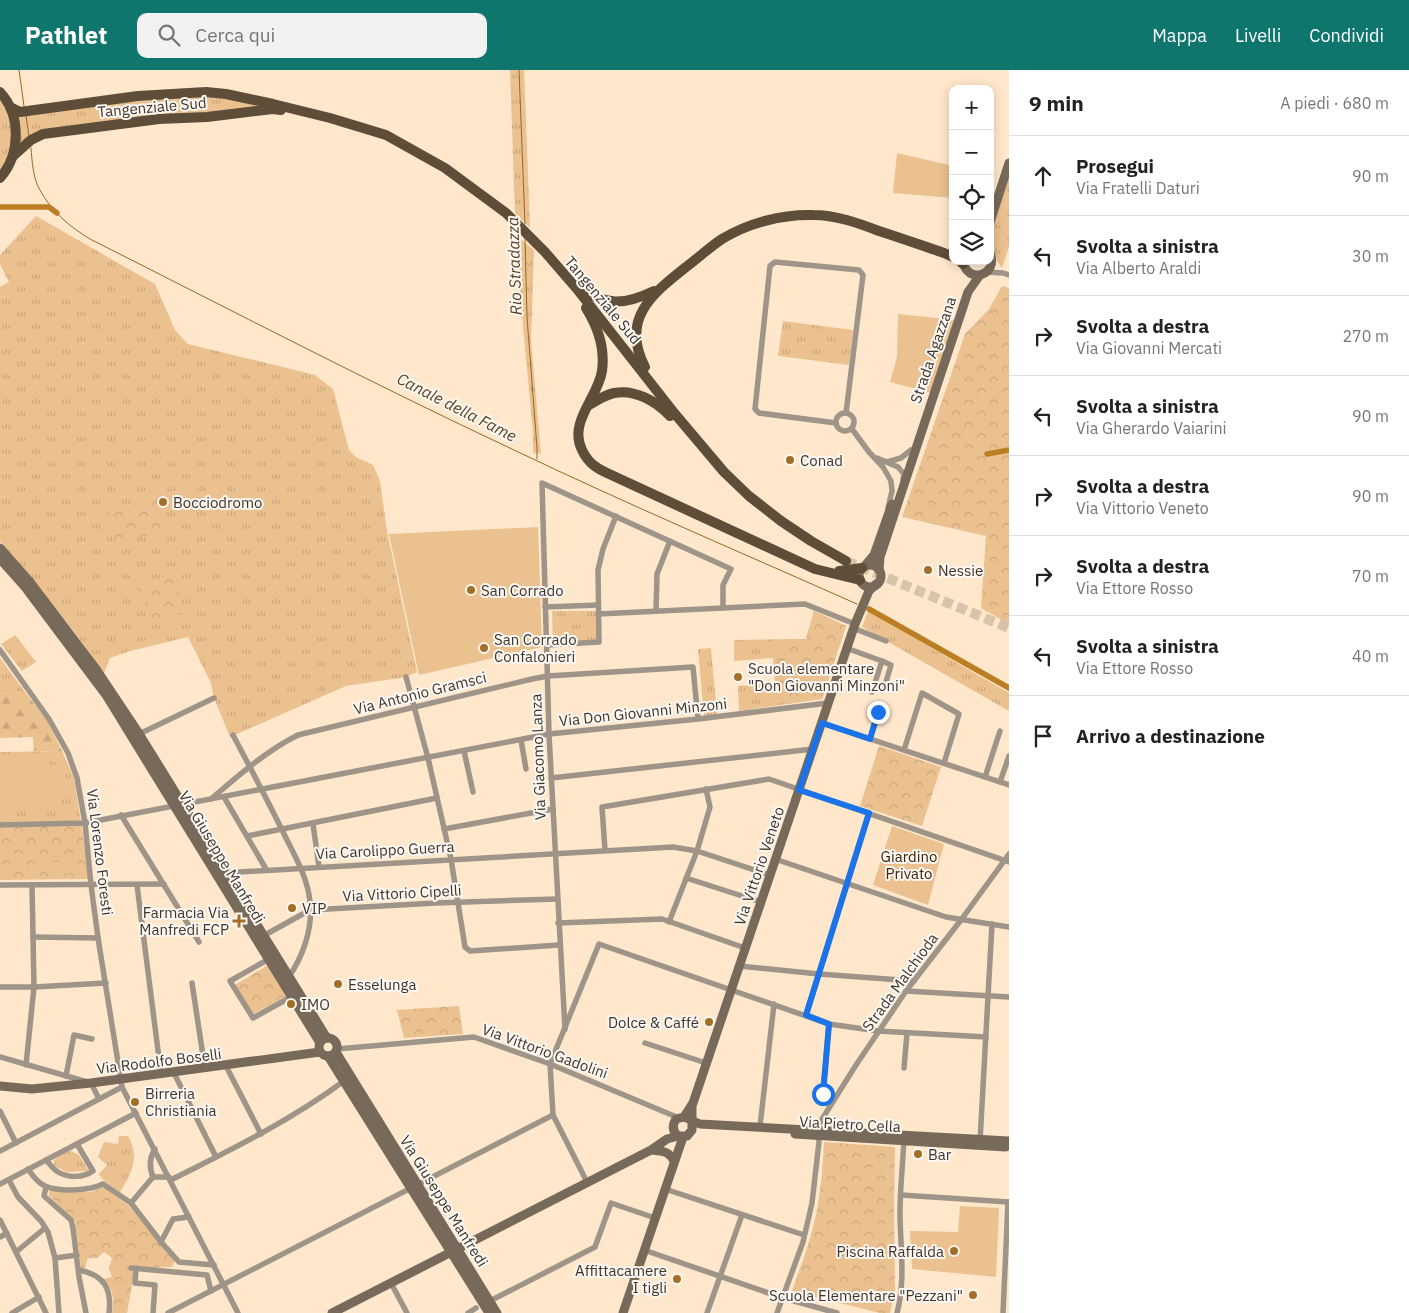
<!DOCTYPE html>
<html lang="it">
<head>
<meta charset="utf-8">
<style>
	:root { --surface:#fff; --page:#f2f2f2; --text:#222; --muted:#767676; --line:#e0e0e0; --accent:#0f766e }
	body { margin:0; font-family:"IBM Plex Sans",sans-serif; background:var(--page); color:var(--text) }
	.controls { position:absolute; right:15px; top:15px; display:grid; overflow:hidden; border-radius:10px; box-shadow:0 2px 12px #0003 }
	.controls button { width:45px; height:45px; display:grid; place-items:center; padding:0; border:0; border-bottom:1px solid var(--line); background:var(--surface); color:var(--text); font:25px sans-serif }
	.stop { position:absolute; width:15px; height:15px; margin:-11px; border:4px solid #1a73e8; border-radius:50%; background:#fff }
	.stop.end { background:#1a73e8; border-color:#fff; box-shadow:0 1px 5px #0008 }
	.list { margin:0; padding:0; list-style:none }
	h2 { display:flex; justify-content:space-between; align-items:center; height:65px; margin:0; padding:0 20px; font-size:21px }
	h2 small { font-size:16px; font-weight:400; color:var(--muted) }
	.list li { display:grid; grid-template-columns:32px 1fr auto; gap:15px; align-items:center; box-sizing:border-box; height:80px; padding:0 20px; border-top:1px solid var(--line) }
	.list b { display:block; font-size:19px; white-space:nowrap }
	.list p { margin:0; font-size:16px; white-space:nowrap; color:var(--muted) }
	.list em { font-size:16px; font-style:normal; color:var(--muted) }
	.icon { flex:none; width:28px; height:28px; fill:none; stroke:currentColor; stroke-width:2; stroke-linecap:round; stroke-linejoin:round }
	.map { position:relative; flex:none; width:1009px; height:1243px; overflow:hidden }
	header { display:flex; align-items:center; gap:30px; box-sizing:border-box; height:70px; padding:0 25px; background:var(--accent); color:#fff }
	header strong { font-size:24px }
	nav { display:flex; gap:28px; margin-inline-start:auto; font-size:18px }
	.search { width:350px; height:45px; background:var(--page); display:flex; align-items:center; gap:12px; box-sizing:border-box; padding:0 18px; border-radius:10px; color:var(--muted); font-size:19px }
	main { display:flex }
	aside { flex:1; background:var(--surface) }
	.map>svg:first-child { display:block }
	.grass { fill:url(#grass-tufts) }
	.forest { fill:url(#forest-firs) }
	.park { fill:url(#park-crowns) }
	.garden { fill:#ebc190 }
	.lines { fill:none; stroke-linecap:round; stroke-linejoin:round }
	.stream { stroke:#966824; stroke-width:1 }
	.canal { stroke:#bc7e22; stroke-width:5.5 }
	.primary-tunnel { stroke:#d8c3ab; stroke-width:10; stroke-dasharray:10 5; stroke-linecap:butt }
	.street { stroke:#9e9488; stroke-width:5.5 }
	.secondary { stroke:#786a5a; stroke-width:9 }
	.primary { stroke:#5e4d39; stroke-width:10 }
	.route { stroke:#1a73e8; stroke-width:6 }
	.poi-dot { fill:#a36f27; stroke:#fcf7f2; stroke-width:2 }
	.labels { text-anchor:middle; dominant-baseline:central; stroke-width:4; stroke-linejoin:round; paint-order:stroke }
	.street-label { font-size:15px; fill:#3e352a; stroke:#fcf7f2 }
	.poi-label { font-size:15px; fill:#3e352a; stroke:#fcf7f2; text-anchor:start }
	.park-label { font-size:15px; fill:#3d2400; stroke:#fcf7f2 }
	.water-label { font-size:16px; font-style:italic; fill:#5b401d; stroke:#fcf7f2 }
</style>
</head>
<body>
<header>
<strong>Pathlet</strong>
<div class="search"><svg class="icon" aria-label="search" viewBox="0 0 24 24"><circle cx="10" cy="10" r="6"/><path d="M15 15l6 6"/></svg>Cerca qui</div>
<nav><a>Mappa</a><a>Livelli</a><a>Condividi</a></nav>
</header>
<main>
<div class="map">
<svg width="1009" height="1243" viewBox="0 0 1009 1243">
	<defs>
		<pattern id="grass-tufts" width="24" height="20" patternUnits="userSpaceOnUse" patternTransform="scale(1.25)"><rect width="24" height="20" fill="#ebc190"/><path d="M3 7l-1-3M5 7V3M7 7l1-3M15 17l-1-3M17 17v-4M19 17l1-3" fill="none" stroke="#cba67c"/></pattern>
		<pattern id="forest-firs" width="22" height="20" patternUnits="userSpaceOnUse" patternTransform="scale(1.25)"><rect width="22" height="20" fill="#ebc190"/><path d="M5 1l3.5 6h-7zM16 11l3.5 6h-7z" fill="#cba67c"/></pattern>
		<pattern id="park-crowns" width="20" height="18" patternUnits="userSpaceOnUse" patternTransform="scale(1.25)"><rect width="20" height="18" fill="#ebc190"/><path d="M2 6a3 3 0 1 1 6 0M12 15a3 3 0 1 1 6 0" fill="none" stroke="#cba67c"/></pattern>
	</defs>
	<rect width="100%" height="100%" fill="#ffe7cb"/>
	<g class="grass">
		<polygon points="510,0 524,0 530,158 515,143"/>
		<polygon points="211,25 256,35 254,37 233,41 122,50 20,74 20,56 17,45 97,35"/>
		<path d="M0 29C14 53 15 77 0 100Z"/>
		<path d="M1009 106V177L1002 198C981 171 999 134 1009 106Z"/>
		<polygon points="36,146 155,214 175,260 188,274 315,305 333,319 349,380 356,387 373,395 380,411 387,461 417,602 406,607 346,616 230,667 214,628 211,613 188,567 130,581 110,588 104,603 72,559 0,471 0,217 9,212 0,194 0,185"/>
		<polygon points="519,168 534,180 531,270 541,384 533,383 533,362 515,171"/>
		<polygon points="783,251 853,260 849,295 778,286"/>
		<polygon points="552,541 596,541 597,570 553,573"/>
		<polygon points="814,541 846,556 822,629 739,641 738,616 775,613 773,588 734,591 734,570 806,569"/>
		<polygon points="868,541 1009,623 1009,641 862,557"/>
		<polygon points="15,565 36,592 22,601 1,574"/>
		<polygon points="711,578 717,644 704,646 698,579"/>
		<polygon points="0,588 25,622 0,624"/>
		<polygon points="62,681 74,708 81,752 0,754 0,682"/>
		<path d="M119 1066H128C140 1086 132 1104 120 1122L104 1111 99 1104 107 1095 98 1087 104 1072 118 1074Z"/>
		<polygon points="71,1081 79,1085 89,1101 66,1102 54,1095 54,1090 62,1084"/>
	</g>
	<polygon class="forest" points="25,622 47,650 62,681 34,681 33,667 0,668 0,624"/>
	<g class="park">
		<polygon points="1002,216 1009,218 1009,554 981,538 986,466 902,447 965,264 989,239"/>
		<polygon points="154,429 162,462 116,473 107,440"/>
		<polygon points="174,505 185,543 151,553 140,516"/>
		<polygon points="814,541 846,556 822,629 777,635 772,570 806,569"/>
		<polygon points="879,676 941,697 922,756 860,736"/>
		<polygon points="81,752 89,809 0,810 0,754"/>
		<polygon points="268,895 287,926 253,944 235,915"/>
		<polygon points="459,936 463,964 404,968 397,940"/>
		<path d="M824 1072 895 1077 894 1136 895 1220 890 1243H880L792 1221C803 1190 815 1159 819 1127 822 1109 823 1090 824 1072Z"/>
		<path d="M104 1117 129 1136 175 1190 172 1197 133 1198 135 1199 127 1243H112C114 1229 114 1219 103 1209L112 1207 109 1198 112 1188 104 1182 97 1188H88L85 1198H81L75 1151 49 1126V1120L90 1122Z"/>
	</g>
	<g class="garden">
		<polygon points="897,83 953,96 953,128 893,123"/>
		<polygon points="898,244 954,250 931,323 890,312 897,287"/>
		<polygon points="538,457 542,577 419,605 389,464"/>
		<path d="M49 683V695H57V698H63V701H65L66 712H63V716L56 717V729H51V740L0 741 1 698C17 684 28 683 49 683Z"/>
		<polygon points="892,756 944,774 928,835 873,815"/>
		<rect x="49" y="792" width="22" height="11"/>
		<polygon points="960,1136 999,1138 996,1207 912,1199 910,1161 958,1162"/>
	</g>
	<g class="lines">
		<g class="stream">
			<polyline points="19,0 24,36"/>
			<polyline points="519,0 525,154"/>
			<polyline points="26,46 29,66"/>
			<path d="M31 78C32 90 33 109 40 120 51 141 70 157 90 169 231 240 371 313 514 380 627 434 742 483 857 534"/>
			<polyline points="525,168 527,247 537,378 537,389"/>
		</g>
		<g class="canal">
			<polyline points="0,137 49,137 57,143"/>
			<polyline points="987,384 1009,380"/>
			<polyline points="869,539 1009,618"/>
		</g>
		<polyline class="primary-tunnel" points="846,491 1009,558"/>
		<g class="street">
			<polyline points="986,202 1003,203 1009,205"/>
			<circle cx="845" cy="352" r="9"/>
			<polyline points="836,353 759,343 755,339 770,196 775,192 859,200 863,205 846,343"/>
			<polyline points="852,359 869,382 883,397 891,411 892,421 888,438"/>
			<polyline points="877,388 898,397 904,404 903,409"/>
			<polyline points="887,392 901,388 911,380"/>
			<polyline points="545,537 598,535"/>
			<polyline points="656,541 657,504 670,471"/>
			<polyline points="598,544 805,534 855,554"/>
			<polyline points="853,558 886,571"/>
			<polyline points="547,575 599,572 598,500 603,479 616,446"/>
			<polyline points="846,578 882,591 872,622"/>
			<polyline points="0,580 49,649 68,683 77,708 85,753 91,815 98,868 122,1017 238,1243"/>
			<polyline points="882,591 891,595 884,619"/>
			<polyline points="406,607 428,688 451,789 465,877 470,881 559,875"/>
			<polyline points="822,653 1009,715"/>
			<polyline points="137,665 214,628"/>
			<path d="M233 665C251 699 269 733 286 768 296 788 308 809 310 832 313 858 303 887 288 908"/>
			<polyline points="870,669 878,643"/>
			<polyline points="521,670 526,699"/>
			<polyline points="904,680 922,623 959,644 944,693"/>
			<polyline points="464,681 473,722"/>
			<polyline points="985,707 1000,661"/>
			<polyline points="551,708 813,679"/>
			<polyline points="1000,712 1009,686"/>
			<polyline points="224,727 266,799"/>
			<path d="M211 729C239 705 266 681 298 665L532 609 548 606 693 597 698 649"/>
			<polyline points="121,745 199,872"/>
			<polyline points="313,754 319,797"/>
			<polyline points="0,755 85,753 549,664 698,649 828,633"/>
			<polyline points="444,759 553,739"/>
			<polyline points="247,766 437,728"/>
			<polyline points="605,780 602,737 769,709 1009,792"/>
			<polyline points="775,789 946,847 1009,857"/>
			<polyline points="222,803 673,777 697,781 770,805"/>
			<polyline points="686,808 761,832"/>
			<polyline points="0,815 164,814"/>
			<polyline points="137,815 161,1004"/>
			<polyline points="669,852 697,781 710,737 706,719"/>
			<polyline points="558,853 662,849 745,878"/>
			<polyline points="263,866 310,840 436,833 557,829"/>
			<polyline points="33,867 98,868"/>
			<polyline points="269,889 230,911 253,948 291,927"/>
			<polyline points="739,896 819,904 914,911"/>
			<polyline points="192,913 205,999"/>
			<polyline points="0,917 34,917 106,913"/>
			<polyline points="906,921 1009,927"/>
			<polyline points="806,945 869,743"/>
			<polyline points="565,959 549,664 542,413 731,499 723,515 723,538"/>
			<polyline points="645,973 706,993"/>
			<polyline points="337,979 474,967 550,994 679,1048"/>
			<polyline points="0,987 91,1013 99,1029"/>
			<polyline points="26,995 34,917 32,815"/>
			<polyline points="226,996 261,1064"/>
			<polyline points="904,998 907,963"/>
			<polyline points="174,1003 216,1087"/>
			<polyline points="66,1006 74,965 92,969"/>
			<polyline points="823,1024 829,954"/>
			<polyline points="0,1041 16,1073"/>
			<polyline points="760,1056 774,934"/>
			<polyline points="980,1071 992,854"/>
			<polyline points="0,1081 122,1017"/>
			<path d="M46 1090C50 1094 53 1099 58 1102 68 1108 83 1108 93 1101L77 1074"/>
			<path d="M28 1099C32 1105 38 1113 45 1116 59 1122 89 1121 103 1114L131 1133 161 1172"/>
			<path d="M153 1107C149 1097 149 1088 155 1079"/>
			<polyline points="9,1110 18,1127 41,1151 48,1162 55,1188 59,1243"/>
			<path d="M171 1110C230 1080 290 1051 344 1011"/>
			<polyline points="587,1112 553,1045 550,994 599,874 829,954 878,961 986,967"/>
			<polyline points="0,1114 136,1043"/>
			<polyline points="46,1117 44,1126 71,1150 73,1158 79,1207 86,1243"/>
			<polyline points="665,1119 804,1165"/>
			<polyline points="901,1125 1009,1132"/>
			<polyline points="131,1133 153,1107 169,1107"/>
			<polyline points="189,1147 173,1149 161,1172 179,1192 214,1195"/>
			<polyline points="0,1150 46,1243"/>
			<polyline points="0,1167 7,1163"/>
			<polyline points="644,1180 783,1228 837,1243"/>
			<polyline points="16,1182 45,1158"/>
			<polyline points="55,1188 77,1185"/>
			<polyline points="131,1198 207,1205 211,1221"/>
			<polyline points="136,1198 135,1213 155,1215 153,1243"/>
			<path d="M79 1200C104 1205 112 1218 109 1243"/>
			<polyline points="391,1213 407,1243"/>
			<polyline points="488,1232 595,1177 611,1133 655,1148"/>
			<polyline points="12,1243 39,1227"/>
			<polyline points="168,1243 553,1045"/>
			<polyline points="468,1243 476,1238"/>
			<polyline points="707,1243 742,1145"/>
			<polyline points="777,1243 803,1172 812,1133 819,1072 817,1060 819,1054 856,995 906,921 961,850 1009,784"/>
			<path d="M897 1243C906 1209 900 1176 900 1142 900 1118 903 1093 904 1068"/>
			<polyline points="1003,1243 1008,1132"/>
		</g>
		<g class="secondary">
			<polyline points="990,152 1009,93"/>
			<path d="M963 191C967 215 999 206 990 183"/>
			<polyline points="0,478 30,512 96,599 138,662 327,968"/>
			<polyline points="0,489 25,517 106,625 320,973"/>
			<circle cx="870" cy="506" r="11"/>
			<polyline points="864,497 874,485 892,434"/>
			<polyline points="879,500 880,487 968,222 980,205"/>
			<circle cx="328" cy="977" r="9"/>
			<polyline points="336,982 497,1243"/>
			<polyline points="328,986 489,1243"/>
			<polyline points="0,1016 32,1019 91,1013 320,982"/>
			<path d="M692 1036V1060L687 1066H678C672 1061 672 1055 676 1049L684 1047 700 1054 1009 1071"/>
			<polyline points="684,1047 693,1033 855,554 869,521 876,514"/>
			<polyline points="795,1064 1006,1077"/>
			<path d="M652 1080C662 1081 669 1081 674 1091"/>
			<polyline points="332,1243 651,1080 667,1069 678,1066"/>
			<polyline points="623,1243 683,1067"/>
		</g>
		<g class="primary">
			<path d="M0 22C21 45 21 84 0 108"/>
			<polyline points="10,37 20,42 138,26 206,22 226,24 273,34 330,48 386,65 445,98 506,143 545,182 577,219 675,344 724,402 749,426 781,451 811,471 846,491"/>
			<polyline points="13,86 31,70 43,64 159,49 207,47 273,39 281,40"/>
			<polyline points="960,191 963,194"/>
			<path d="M578 215C604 237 625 235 654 221"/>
			<path d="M586 238C598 257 605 279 602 301 598 328 568 352 582 380 588 392 594 397 607 403L815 499 860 510"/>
			<path d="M645 297C620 249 652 224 686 197 698 188 710 177 722 169 749 153 782 144 813 145 836 145 858 153 879 161 901 168 923 176 944 183L953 187"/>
			<path d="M589 335C597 330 605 325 614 323 635 319 656 331 670 346"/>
			<polyline points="839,501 862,498"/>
		</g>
	</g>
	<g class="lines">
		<polyline class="route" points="823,1024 829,954 806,945 869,743 799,720 822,653 870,669 878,642"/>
	</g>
	<g class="poi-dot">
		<circle cx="790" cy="390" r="5"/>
		<circle cx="163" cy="432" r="5"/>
		<circle cx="928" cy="500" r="5"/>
		<circle cx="471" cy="520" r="5"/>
		<circle cx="484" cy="578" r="5"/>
		<circle cx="738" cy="607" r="5"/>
		<circle cx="292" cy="838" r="5"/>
		<path d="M236.5 843.5h5v5h5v5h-5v5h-5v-5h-5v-5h5z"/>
		<circle cx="338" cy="914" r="5"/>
		<circle cx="291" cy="934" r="5"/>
		<circle cx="709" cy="952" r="5"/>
		<circle cx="135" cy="1032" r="5"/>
		<circle cx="918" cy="1084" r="5"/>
		<circle cx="954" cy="1181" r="5"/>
		<circle cx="677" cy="1209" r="5"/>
		<circle cx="973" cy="1225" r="5"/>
	</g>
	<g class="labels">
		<g class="street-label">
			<text transform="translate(152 37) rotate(-5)">Tangenziale Sud</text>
			<text transform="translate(603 230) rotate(50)">Tangenziale Sud</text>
			<text transform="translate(933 280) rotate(-71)">Strada Agazzana</text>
			<text transform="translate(420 623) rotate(-14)">Via Antonio Gramsci</text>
			<text transform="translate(643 642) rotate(-6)">Via Don Giovanni Minzoni</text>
			<text transform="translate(538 687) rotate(-92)">Via Giacomo Lanza</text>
			<text transform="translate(385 780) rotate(-3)">Via Carolippo Guerra</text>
			<text transform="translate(100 782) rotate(83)">Via Lorenzo Foresti</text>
			<text transform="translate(222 787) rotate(59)">Via Giuseppe Manfredi</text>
			<text transform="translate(759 796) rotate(-71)">Via Vittorio Veneto</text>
			<text transform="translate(402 823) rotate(-3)">Via Vittorio Cipelli</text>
			<text transform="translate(900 912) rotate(-54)">Strada Malchioda</text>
			<text transform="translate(545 981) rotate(20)">Via Vittorio Gadolini</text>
			<text transform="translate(159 991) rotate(-7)">Via Rodolfo Boselli</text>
			<text transform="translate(850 1054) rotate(3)">Via Pietro Cella</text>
			<text transform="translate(444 1131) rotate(58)">Via Giuseppe Manfredi</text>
		</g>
		<g class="poi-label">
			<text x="800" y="390">Conad</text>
			<text x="173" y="432">Bocciodromo</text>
			<text x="938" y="500">Nessie</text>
			<text x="481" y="520">San Corrado</text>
			<text x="494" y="569">San Corrado<tspan x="494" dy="17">Confalonieri</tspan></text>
			<text x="748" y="598">Scuola elementare<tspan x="748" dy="17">"Don Giovanni Minzoni"</tspan></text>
			<text x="302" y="838">VIP</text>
			<text x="229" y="842" text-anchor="end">Farmacia Via<tspan x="229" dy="17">Manfredi FCP</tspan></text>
			<text x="348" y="914">Esselunga</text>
			<text x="301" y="934">IMO</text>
			<text x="699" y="952" text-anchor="end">Dolce &amp; Caffé</text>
			<text x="145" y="1023">Birreria<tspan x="145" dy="17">Christiania</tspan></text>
			<text x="928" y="1084">Bar</text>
			<text x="944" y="1181" text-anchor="end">Piscina Raffalda</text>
			<text x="667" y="1200" text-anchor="end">Affittacamere<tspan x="667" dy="17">I tigli</tspan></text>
			<text x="963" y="1225" text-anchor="end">Scuola Elementare "Pezzani"</text>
		</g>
		<g class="park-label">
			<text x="909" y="786">Giardino<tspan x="909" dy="17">Privato</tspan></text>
		</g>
		<g class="water-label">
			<text transform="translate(514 196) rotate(-92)">Rio Stradazza</text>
			<text transform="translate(457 337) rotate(27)">Canale della Fame</text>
		</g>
	</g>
</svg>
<div class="controls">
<button>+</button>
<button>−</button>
<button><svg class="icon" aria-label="locate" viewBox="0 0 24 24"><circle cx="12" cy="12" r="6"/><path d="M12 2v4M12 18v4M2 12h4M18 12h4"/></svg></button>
<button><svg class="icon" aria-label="layers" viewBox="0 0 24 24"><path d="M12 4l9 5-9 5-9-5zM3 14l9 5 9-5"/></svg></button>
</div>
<div class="stop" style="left:823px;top:1024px"></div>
<div class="stop end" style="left:878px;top:642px"></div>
</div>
<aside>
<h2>9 min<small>A piedi · 680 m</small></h2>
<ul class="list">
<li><svg class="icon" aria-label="ahead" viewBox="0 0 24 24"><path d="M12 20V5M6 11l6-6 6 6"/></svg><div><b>Prosegui</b><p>Via Fratelli Daturi</p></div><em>90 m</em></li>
<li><svg class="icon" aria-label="left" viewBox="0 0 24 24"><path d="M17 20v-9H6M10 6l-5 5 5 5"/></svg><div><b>Svolta a sinistra</b><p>Via Alberto Araldi</p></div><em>30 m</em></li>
<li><svg class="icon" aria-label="right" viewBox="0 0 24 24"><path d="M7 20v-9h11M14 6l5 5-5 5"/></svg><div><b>Svolta a destra</b><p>Via Giovanni Mercati</p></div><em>270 m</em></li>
<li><svg class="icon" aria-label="left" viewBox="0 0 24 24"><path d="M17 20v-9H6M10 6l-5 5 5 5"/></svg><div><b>Svolta a sinistra</b><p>Via Gherardo Vaiarini</p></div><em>90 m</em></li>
<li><svg class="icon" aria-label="right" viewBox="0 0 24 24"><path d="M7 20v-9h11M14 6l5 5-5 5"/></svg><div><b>Svolta a destra</b><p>Via Vittorio Veneto</p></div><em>90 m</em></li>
<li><svg class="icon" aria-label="right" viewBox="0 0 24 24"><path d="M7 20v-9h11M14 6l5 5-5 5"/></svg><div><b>Svolta a destra</b><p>Via Ettore Rosso</p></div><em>70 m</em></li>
<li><svg class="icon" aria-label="left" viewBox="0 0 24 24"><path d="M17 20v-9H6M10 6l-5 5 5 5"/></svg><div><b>Svolta a sinistra</b><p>Via Ettore Rosso</p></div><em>40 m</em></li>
<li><svg class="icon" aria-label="arrive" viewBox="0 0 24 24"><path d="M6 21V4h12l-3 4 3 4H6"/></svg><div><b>Arrivo a destinazione</b></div></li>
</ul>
</aside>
</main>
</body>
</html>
